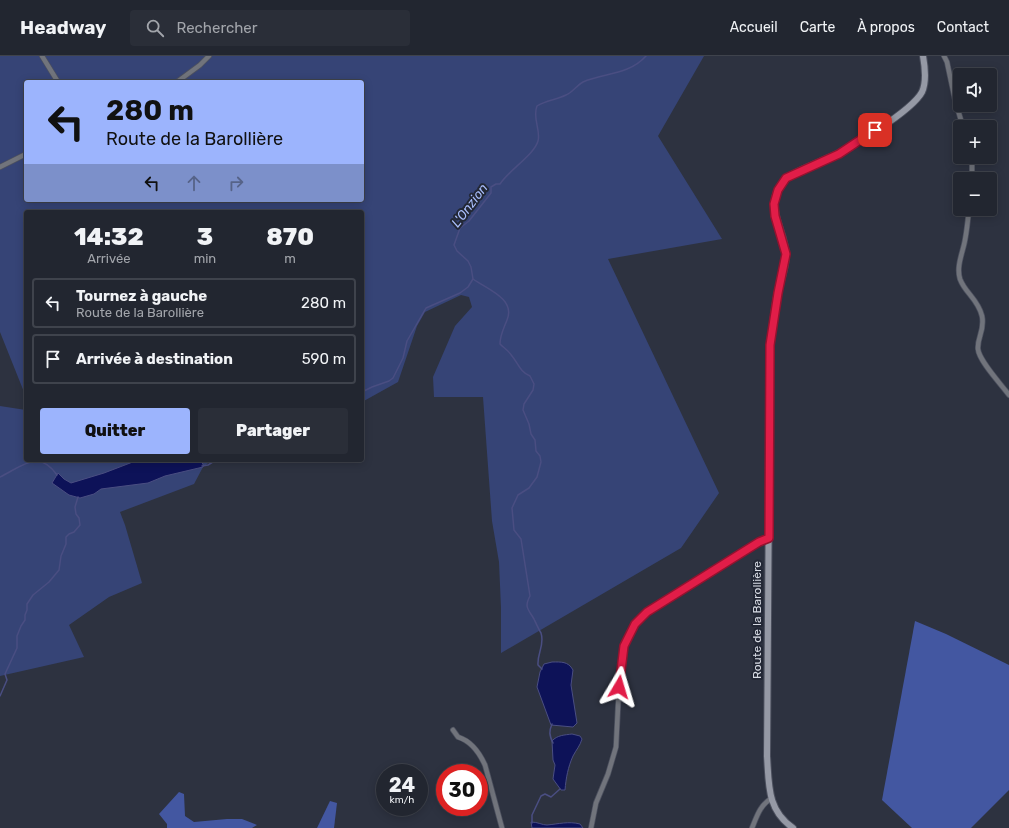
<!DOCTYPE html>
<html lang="fr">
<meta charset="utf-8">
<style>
:root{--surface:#222630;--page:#2a2e38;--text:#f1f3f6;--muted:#a2a5ab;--line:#3f434c;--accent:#9cb4fd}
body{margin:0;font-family:Rubik,sans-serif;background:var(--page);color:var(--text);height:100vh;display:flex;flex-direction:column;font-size:15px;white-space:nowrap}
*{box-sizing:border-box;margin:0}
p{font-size:13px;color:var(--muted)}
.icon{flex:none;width:22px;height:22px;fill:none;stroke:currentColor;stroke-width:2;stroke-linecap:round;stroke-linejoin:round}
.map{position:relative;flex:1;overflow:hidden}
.side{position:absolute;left:24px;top:154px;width:340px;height:252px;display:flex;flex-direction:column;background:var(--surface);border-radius:4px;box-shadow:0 2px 10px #0003,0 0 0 1px var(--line)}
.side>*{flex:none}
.guide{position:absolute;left:24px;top:24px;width:340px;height:122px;border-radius:4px;box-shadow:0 2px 10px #0003,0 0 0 1px var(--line);background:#9cb4fd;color:#111;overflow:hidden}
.buttons{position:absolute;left:953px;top:12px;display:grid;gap:8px}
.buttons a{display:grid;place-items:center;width:44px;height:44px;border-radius:4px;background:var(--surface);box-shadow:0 2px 10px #0003,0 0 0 1px var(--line);font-size:20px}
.speed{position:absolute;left:376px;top:708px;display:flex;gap:8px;font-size:20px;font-weight:700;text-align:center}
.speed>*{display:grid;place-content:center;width:52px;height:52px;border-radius:50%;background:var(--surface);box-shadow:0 2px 10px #0003,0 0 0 1px var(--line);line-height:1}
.speed small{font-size:10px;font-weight:400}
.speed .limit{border:6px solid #d22;background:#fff;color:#111}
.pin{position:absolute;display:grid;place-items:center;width:34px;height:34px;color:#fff;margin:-17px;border-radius:8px;box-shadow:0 2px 6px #0006}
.me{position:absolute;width:44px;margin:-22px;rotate:7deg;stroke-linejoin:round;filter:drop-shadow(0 0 3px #0008)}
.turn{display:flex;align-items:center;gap:14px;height:84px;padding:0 16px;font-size:18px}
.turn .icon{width:52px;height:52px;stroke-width:2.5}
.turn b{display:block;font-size:28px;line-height:34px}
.lanes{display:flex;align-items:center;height:38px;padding:0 16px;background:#0003;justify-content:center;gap:20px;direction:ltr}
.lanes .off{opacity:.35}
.eta{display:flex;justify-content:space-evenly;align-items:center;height:68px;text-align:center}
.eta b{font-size:24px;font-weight:800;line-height:28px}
.cta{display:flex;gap:8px;margin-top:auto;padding:8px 16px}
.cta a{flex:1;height:46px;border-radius:4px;background:var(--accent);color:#111;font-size:16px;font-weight:800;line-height:46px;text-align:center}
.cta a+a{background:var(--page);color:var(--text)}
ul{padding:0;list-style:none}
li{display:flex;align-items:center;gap:12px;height:50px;margin:0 8px 6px;padding:0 8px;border:2px solid var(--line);border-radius:4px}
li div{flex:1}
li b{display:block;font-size:15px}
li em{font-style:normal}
header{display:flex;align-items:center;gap:24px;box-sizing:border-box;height:56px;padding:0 20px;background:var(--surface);border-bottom:1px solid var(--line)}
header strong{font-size:19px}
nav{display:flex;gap:22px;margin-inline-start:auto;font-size:14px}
.search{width:280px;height:36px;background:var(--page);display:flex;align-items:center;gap:10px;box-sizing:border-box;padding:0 14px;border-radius:4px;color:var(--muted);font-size:15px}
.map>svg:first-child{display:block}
</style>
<header>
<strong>Headway</strong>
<div class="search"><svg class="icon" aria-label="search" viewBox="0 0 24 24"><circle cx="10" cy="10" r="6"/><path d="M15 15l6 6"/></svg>Rechercher</div>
<nav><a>Accueil</a><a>Carte</a><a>À propos</a><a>Contact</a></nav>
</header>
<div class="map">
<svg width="1009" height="772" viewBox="0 0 1009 772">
<rect width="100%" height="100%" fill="#2d3240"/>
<!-- green -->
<g fill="#364476" fill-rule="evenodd">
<path d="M 0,0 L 704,0 L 658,80 L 722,183 L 608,203 L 719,437 L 681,492 L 501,597 L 501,552 L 499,506 L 492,465 L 483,341 L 434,341 L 433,321 L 455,270 L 472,251 L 469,241 L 461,239 L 425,256 L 417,270 L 398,326 L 362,346 L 362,156 L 26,156 L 26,341 L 0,276 ZM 26,26 L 362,26 L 362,144 L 26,144 Z"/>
<path d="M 0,350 L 26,354 L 26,404 L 212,404 L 203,411 L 194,428 L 120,456 L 125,469 L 142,527 L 109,541 L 69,569 L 84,601 L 0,620 Z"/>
</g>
<!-- forest -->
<g fill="#4357a1">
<path d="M 915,565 L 946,578 L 1009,609 L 1009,734 L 971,772 L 912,772 L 882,744 Z"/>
<path d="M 179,736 L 184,738 L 185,760 L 194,766 L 227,763 L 242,763 L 257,769 L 252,772 L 167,772 L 167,768 L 159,758 Z"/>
<path d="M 330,745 L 337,747 L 334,772 L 317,772 Z"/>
</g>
<!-- water -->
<g fill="#0d1258" stroke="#4a4e82">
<path d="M 138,404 L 199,404 L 203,408 L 203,411 L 165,420 L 148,427 L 101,433 L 94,438 L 80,442 L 69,439 L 52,427 L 58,417 L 64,423 L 71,427 L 104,417 Z"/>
<path d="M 552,606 C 561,606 568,605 573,614 L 571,629 L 577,667 L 573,671 L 551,669 L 537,631 L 540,616 L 544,608 Z"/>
<path d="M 572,678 L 580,680 L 582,683 C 580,690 576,694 573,700 C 568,711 566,722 565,734 L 561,734 L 553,723 L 555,709 L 553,704 L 552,685 C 557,679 565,679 572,678 Z"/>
<path d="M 531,766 C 538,766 542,769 547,769 C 558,768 569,765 580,768 L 583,772 L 532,772 Z"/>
</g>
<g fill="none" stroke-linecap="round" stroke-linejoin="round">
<!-- stream -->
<g stroke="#4a4e82" stroke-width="1.5">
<path d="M 473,223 C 487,233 516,243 507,264 C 504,272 500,279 500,288 C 504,292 509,295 512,300 C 518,307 520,316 530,320 L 534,328 L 533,334 L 524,348 L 523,354 L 529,368 L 531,378 L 535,384 L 536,395 L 540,400 L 541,406 L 537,421 L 529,432 L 518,439 L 512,452 L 514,474 L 521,483 L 530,540 C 524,551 528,553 534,563 C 535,565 539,574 541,577 C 545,589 537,597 538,609 L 542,613"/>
<path d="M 362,336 L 372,331 L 389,325 L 393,322 L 403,302 L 407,285 L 426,252 L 460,237 L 468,231 L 473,223 L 471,211 L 468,205 L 457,195 L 454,189 L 460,172 L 469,165 L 491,137 L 491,131 L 496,128 L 500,128 C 509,114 534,99 538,85 C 541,74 532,62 537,50 C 546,44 556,44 566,39 C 572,37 577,29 583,26 C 604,17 629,19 646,0"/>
<path d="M 202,410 L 208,409 L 216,404"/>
<path d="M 0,421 C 21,411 39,392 57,419"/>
<path d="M 0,640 L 7,624 L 5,618 L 17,592 L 17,580 L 21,570 L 25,564 L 25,559 L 27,554 L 27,548 L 33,539 L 49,526 L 59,514 L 61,500 L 66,488 L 66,481 L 69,478 L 74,476 L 80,469 L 79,462 L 76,458 L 75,451 L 78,441"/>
<path d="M 552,668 C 549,675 549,679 553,687"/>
<path d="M 532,767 L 532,759 L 541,740 L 545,738 L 551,741 L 560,733"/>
</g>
<!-- minor casing -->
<g stroke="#4c505e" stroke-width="6">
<g id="minor">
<path d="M 42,0 L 58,26"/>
<path d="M 944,0 L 947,6 L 955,44 L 963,71"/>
<path d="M 177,26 L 200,9 L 209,0"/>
<path d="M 972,101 L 972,123"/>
<path d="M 0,111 L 26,98"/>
<path d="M 969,153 C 968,163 967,174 965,184 C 963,196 956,210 960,223 C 965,237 978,243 982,260 C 985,275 977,281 978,293 C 979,305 1001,328 1009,339"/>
<path d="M 453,674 L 458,681 C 471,685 480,698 485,709 L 502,772"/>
<path d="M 591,772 L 596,747 L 608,718 L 616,691 L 619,631 L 624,590 L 635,568 L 647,557 L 759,486 L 769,482"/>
<path d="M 752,772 C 757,760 760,749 772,742"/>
</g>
</g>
<!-- secondary casing -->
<g stroke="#4c505e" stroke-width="8">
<path id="secondary" d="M 793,772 C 767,754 769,729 767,700 L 770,289 C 773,271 774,253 778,235 C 781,224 786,211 786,200 C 786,173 760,148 786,123 C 793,116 817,108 826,103 C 848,94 912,55 922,36 C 927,25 925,11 923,0"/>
</g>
<!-- minor -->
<use href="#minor" stroke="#71747c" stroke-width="4.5"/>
<!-- secondary -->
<use href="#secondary" stroke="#9599a5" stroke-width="6"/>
</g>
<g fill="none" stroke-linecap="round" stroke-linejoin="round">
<!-- route casing -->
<g stroke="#92132f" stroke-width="10">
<path id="route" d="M 619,631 L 624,590 L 635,568 L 647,556 L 759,486 L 769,482 L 770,289 L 778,237 L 786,198 L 775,160 L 774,148 L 778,134 L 786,122 L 839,98 L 875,74"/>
</g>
<!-- route -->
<use href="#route" stroke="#e11d48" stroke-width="7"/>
</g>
<g text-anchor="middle" stroke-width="4" stroke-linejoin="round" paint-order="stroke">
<!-- street labels -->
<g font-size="12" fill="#d7dbe4" stroke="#232836">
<text transform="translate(757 564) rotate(-90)" y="4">Route de la Barollière</text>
</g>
<!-- water labels -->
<g font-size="13" font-style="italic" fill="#aabffd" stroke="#232836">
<text transform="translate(469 149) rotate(-53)" y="5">L'Onzion</text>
</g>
</g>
</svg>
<div class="buttons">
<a><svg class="icon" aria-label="sound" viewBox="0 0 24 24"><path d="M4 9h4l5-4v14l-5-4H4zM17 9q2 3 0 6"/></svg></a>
<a>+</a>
<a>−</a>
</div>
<div class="speed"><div>24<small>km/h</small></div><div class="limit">30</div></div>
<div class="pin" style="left:875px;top:74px;background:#d93025"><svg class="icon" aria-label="arrive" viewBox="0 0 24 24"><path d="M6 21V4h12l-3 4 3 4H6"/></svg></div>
<svg class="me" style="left:619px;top:631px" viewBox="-20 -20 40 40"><path d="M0-17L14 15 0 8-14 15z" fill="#e11d48" stroke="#fff" stroke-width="4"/></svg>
<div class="guide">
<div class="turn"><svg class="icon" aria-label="left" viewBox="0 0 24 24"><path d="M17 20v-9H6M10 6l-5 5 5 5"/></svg><div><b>280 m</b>Route de la Barollière</div></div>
<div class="lanes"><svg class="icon" aria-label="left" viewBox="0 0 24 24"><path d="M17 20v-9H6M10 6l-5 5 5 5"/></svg><svg class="icon off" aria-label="ahead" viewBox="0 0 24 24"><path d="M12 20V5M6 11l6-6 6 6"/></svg><svg class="icon off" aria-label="right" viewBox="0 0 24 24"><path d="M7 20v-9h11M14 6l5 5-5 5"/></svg></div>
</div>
<section class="side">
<div class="eta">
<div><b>14:32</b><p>Arrivée</p></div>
<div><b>3</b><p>min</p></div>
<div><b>870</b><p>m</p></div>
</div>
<ul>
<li><svg class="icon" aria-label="left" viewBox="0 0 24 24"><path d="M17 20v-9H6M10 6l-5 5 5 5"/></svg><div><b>Tournez à gauche</b><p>Route de la Barollière</p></div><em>280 m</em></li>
<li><svg class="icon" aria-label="arrive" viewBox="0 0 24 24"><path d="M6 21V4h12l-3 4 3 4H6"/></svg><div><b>Arrivée à destination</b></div><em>590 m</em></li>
</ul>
<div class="cta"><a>Quitter</a><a>Partager</a></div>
</section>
</div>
